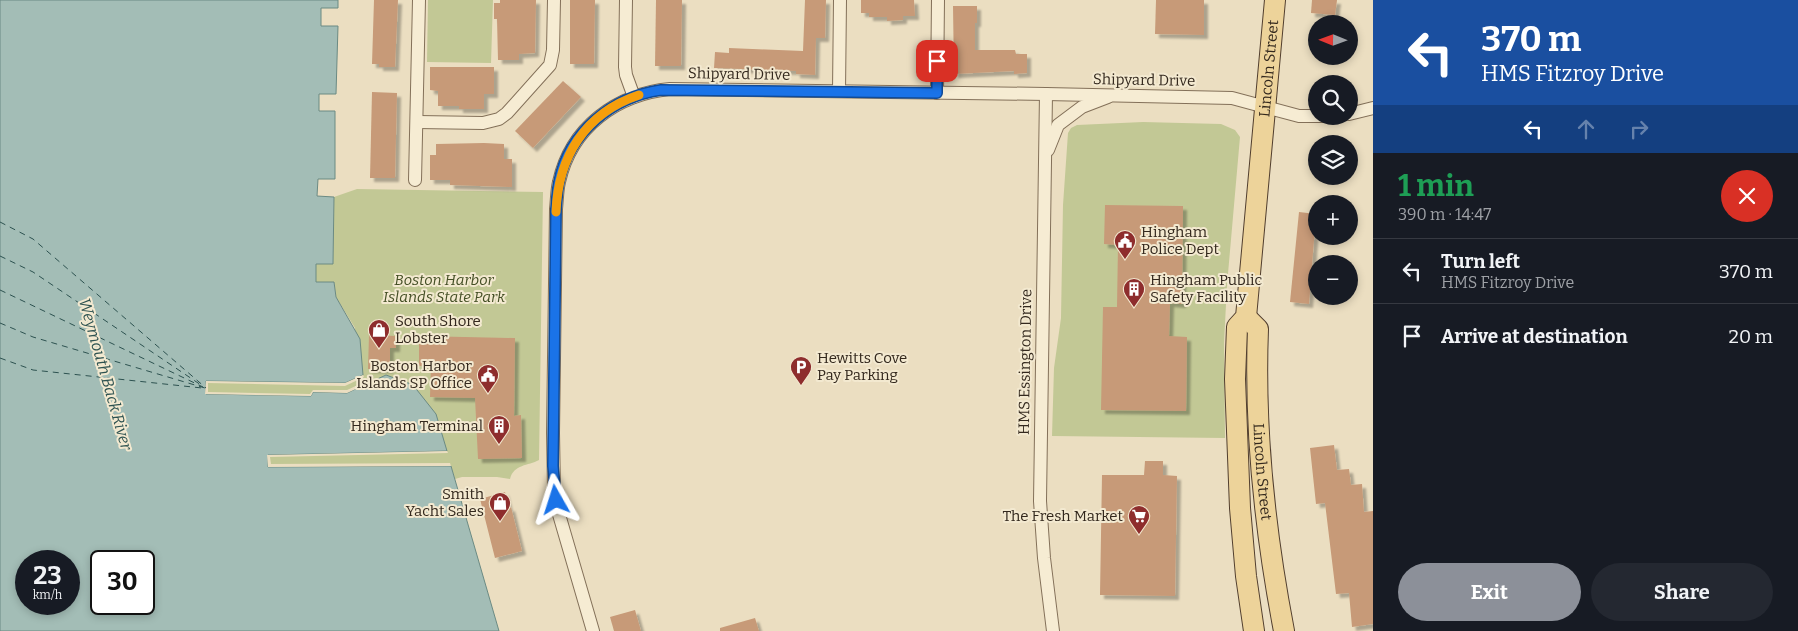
<!DOCTYPE html>
<meta charset="utf-8">
<style>
:root{--surface:#171b24;--page:#242831;--text:#f1f3f6;--muted:#9ea1a6;--line:#363941;--accent:#8c9099}
body{margin:0;font-family:Bitter,serif;background:var(--page);color:var(--text);height:100vh;display:flex;flex-direction:column;font-size:19px;white-space:nowrap}
*{box-sizing:border-box;margin:0}
p{font-size:16px;color:var(--muted)}
.icon{flex:none;width:28px;height:28px;fill:none;stroke:currentColor;stroke-width:2;stroke-linecap:round;stroke-linejoin:round}
.map{position:relative;flex:1;overflow:hidden}
.panel{display:flex;flex-direction:column;background:var(--surface);width:425px}
.panel>*{flex:none}
.banner{background:#1a4fa0;color:#fff;overflow:hidden}
.needle{width:32px;rotate:271deg}
.buttons{position:absolute;left:1308px;top:15px;display:grid;gap:10px}
.buttons a{display:grid;place-items:center;width:50px;height:50px;border-radius:50%;background:var(--surface);box-shadow:0 2px 8px #0003;font-size:25px}
.speed{position:absolute;left:15px;top:550px;display:flex;gap:10px;font-size:25px;font-weight:700;text-align:center}
.speed>*{display:grid;place-content:center;width:65px;height:65px;border-radius:50%;background:var(--surface);box-shadow:0 2px 8px #0003;line-height:1}
.speed small{font-size:12px;font-weight:400}
.speed .limit{border:2px solid #111;border-radius:8px;background:#fff;color:#111}
.pin{position:absolute;display:grid;place-items:center;width:42px;height:42px;color:#fff;margin:-21px;border-radius:10px;box-shadow:0 2px 8px #0006}
.me{position:absolute;width:55px;margin:-28px;rotate:354deg;stroke-linejoin:round;filter:drop-shadow(0 0 4px #0008)}
.turn{display:flex;align-items:center;gap:18px;height:105px;padding:0 25px;font-size:22px}
.turn .icon{width:65px;height:65px;stroke-width:2.5}
.turn b{display:block;font-size:35px;line-height:42px}
.lanes{display:flex;align-items:center;height:48px;padding:0 25px;background:#0003;justify-content:center;gap:25px;direction:ltr}
.lanes .off{opacity:.35}
.round{display:grid;place-items:center;flex:none;width:52px;height:52px;border-radius:26px;background:var(--page)}
.summary{display:flex;align-items:center;justify-content:space-between;height:85px;padding:0 25px}
h1{font-size:30px;font-weight:700;line-height:38px;color:#1e9e55}
.button{display:flex;gap:10px;margin-top:auto;padding:10px 25px}
.button a{flex:1;height:58px;border-radius:30px;background:var(--accent);color:#fff;font-size:20px;font-weight:700;line-height:58px;text-align:center}
.button a+a{background:var(--page);color:var(--text)}
ul{padding:0;list-style:none}
li{display:flex;align-items:center;gap:15px;height:65px;padding:0 25px;border-top:1px solid var(--line)}
li div{flex:1}
li b{display:block;font-size:19px}
li em{font-style:normal}
main{display:flex;flex:1;min-height:0}
.map>svg:first-child{display:block}
</style>
<main>
<div class="map">
<svg width="1373" height="631" viewBox="0 0 1373 631">
<defs>
<filter id="shadow"><feDropShadow dx="4" dy="4" stdDeviation="1" flood-color="#0004"/></filter>
</defs>
<rect width="100%" height="100%" fill="#ebdec1"/>
<!-- green -->
<g fill="#c2c895">
<path d="M 428,0 L 493,0 L 491,63 L 427,62 Z"/>
<path d="M 1143,122 L 1221,124 L 1235,130 L 1240,137 L 1227,285 L 1224,343 L 1225,438 L 1052,436 L 1054,368 L 1061,318 L 1063,205 L 1068,133 L 1071,128 L 1077,125 Z"/>
<path d="M 357,189 L 543,192 L 539,460 C 528,466 514,464 510,479 L 497,477 L 462,477 L 455,479 L 451,466 L 268,467 L 267,455 L 436,414 L 428,405 L 386,375 L 347,393 L 311,396 L 206,394 L 206,381 L 345,383 L 355,328 L 336,297 L 334,282 L 316,282 L 316,264 L 333,264 L 334,197 Z"/>
</g>
<!-- water -->
<path fill="#a3bdb6" stroke="#6b8a83" fill-rule="evenodd" d="M 0,0 L 338,0 L 338,8 L 321,8 L 321,26 L 338,26 L 336,94 L 319,94 L 319,111 L 335,111 L 335,179 L 318,179 L 317,196 L 334,197 L 333,264 L 316,264 L 316,282 L 334,282 L 336,297 L 360,339 L 363,375 L 345,383 L 206,381 L 206,394 L 311,396 L 313,392 L 347,393 L 386,375 L 411,384 L 417,390 L 436,414 L 447,451 L 268,455 L 268,467 L 451,466 L 499,631 L 0,631 ZM 26,561 L 69,561 L 69,604 L 26,604 ZM 101,561 L 144,561 L 144,604 L 101,604 Z"/>
<!-- pier -->
<g fill="#ebdec1">
<path d="M 363,375 L 364,377 L 345,386 L 208,383 L 208,392 L 310,394 L 313,390 L 347,390 L 367,381 L 369,383 L 347,393 L 313,392 L 311,396 L 205,394 L 206,381 L 345,383 Z"/>
<path d="M 447,451 L 448,453 L 270,457 L 271,464 L 450,463 L 451,466 L 268,467 L 267,455 Z"/>
</g>
<g fill="none" stroke-linecap="round" stroke-linejoin="round">
<!-- ferry -->
<g stroke="#2d5250" stroke-width="1" stroke-dasharray="6 5" stroke-linecap="butt">
<path d="M 0,222 L 33,239 L 206,388"/>
<path d="M 0,256 L 33,272 L 201,385"/>
<path d="M 0,290 L 203,387"/>
<path d="M 0,323 L 33,337 L 205,388"/>
<path d="M 0,358 L 33,370 L 202,388"/>
</g>
</g>
<!-- building -->
<g fill="#c79a78" filter="url(#shadow)">
<path d="M 374,0 L 398,0 L 395,67 L 379,67 L 379,64 L 372,64 Z"/>
<path d="M 500,0 L 536,0 L 535,53 L 519,54 L 519,60 L 498,60 L 497,19 L 494,19 L 494,3 L 500,3 Z"/>
<path d="M 570,0 L 595,0 L 594,64 L 570,64 Z"/>
<path d="M 656,0 L 682,0 L 681,66 L 655,66 Z"/>
<path d="M 805,0 L 826,0 L 825,38 L 816,38 L 815,75 L 796,74 L 796,71 L 714,68 L 715,52 L 729,53 L 729,48 L 803,51 Z"/>
<path d="M 861,0 L 914,0 L 915,16 L 903,16 L 903,20 L 887,21 L 887,17 L 869,17 L 869,13 L 861,13 Z"/>
<path d="M 1156,0 L 1204,0 L 1204,35 L 1155,34 Z"/>
<path d="M 1312,0 L 1337,0 L 1335,15 L 1311,13 Z"/>
<path d="M 953,6 L 977,6 L 977,23 L 975,23 L 975,50 L 1015,50 L 1016,54 L 1027,54 L 1027,73 L 1014,74 L 1014,71 L 954,74 Z"/>
<path d="M 430,67 L 494,67 L 494,94 L 484,94 L 484,109 L 459,109 L 459,106 L 438,106 L 438,91 L 430,90 Z"/>
<path d="M 563,81 L 581,97 L 533,148 L 515,131 Z"/>
<path d="M 372,92 L 397,93 L 395,178 L 370,178 Z"/>
<path d="M 484,143 L 504,144 L 504,159 L 512,159 L 512,187 L 450,185 L 450,180 L 430,180 L 430,155 L 436,155 L 436,144 Z"/>
<path d="M 1105,205 L 1183,206 L 1182,304 L 1170,303 L 1169,336 L 1187,337 L 1186,411 L 1101,410 L 1103,307 L 1117,307 L 1118,245 L 1104,244 Z"/>
<path d="M 1299,212 L 1316,214 L 1309,304 L 1290,302 Z"/>
<path d="M 369,335 L 396,336 L 396,348 L 390,348 L 390,369 L 368,369 Z"/>
<path d="M 419,336 L 515,338 L 514,416 L 521,415 L 522,458 L 478,459 L 475,398 L 430,397 L 431,366 L 419,366 Z"/>
<path d="M 1334,445 L 1337,470 L 1349,469 L 1351,485 L 1362,484 L 1364,512 L 1373,511 L 1373,624 L 1352,627 L 1349,593 L 1336,594 L 1325,503 L 1316,504 L 1310,448 Z"/>
<path d="M 1145,461 L 1163,461 L 1163,475 L 1177,476 L 1175,596 L 1100,595 L 1102,475 L 1144,475 Z"/>
<path d="M 505,492 L 509,508 L 511,507 L 522,551 L 495,558 L 480,499 Z"/>
<path d="M 635,610 L 641,631 L 614,631 L 610,617 Z"/>
<path d="M 755,618 L 759,631 L 720,631 L 720,628 Z"/>
</g>
<g fill="none" stroke-linecap="round" stroke-linejoin="round">
<!-- street casing -->
<g stroke="#837059" stroke-width="14">
<g id="street">
<path d="M 626,0 L 625,67 L 626,75 L 634,97"/>
<path d="M 839,91 L 840,0"/>
<path d="M 937,93 L 938,0"/>
<path d="M 1046,94 L 1040,501 L 1044,558 L 1053,631"/>
<path d="M 1349,114 L 1373,108"/>
<path d="M 418,122 L 483,123 L 499,119 L 507,113 L 550,65 L 553,50 L 554,0"/>
<path d="M 1048,150 L 1058,125 L 1082,107 L 1108,97"/>
<path d="M 415,180 L 419,0"/>
<path d="M 593,631 L 558,511 L 554,489 L 553,433 L 556,209 C 557,200 557,190 559,182 C 571,127 617,94 670,89 L 1046,94 L 1232,98 L 1299,116 L 1332,116"/>
</g>
</g>
<!-- primary casing -->
<g stroke="#513e2e" stroke-width="22">
<g id="primary">
<path id="s1" d="M 1246,317 L 1258,329 C 1254,430 1265,532 1284,631"/>
<path id="s2" d="M 1254,631 L 1246,576 L 1240,508 L 1235,379 L 1237,327 L 1246,317 L 1275,0"/>
</g>
</g>
<!-- street -->
<use href="#street" stroke="#f6ecd3" stroke-width="12"/>
<!-- primary -->
<use href="#primary" stroke="#edd39a" stroke-width="20"/>
</g>
<g fill="none" stroke-linecap="round" stroke-linejoin="round">
<!-- route casing -->
<g stroke="#114b97" stroke-width="12">
<path id="route" d="M 556,500 L 553,466 L 556,209 C 557,200 557,191 559,182 C 569,132 612,97 661,90 L 937,93 L 937,61"/>
</g>
<!-- route -->
<use href="#route" stroke="#1a73e8" stroke-width="9"/>
<!-- slow -->
<path stroke="#f59e0b" stroke-width="9" d="M 556,212 C 558,157 585,113 639,95"/>
</g>
<!-- icons -->
<defs>
<g id="civic-pin" transform="scale(1.125)"><path d="M0 17L-7.5 6A9.5 9.5 0 1 1 7.5 6Z" fill="#8e2d2d" stroke="#f3e9d0"/><path d="M-.6-6.5H3V-4.5H.6V-3L4-1V1h2V6H-6V1h2V-1L-.6-3ZM-1.2 2.5V6h2.4V2.5Z" fill="#fff"/></g>
<g id="building-pin" transform="scale(1.125)"><path d="M0 17L-7.5 6A9.5 9.5 0 1 1 7.5 6Z" fill="#8e2d2d" stroke="#f3e9d0"/><path d="M-4-6H4V6H1V3H-1V6H-4ZM-2.5-4.3h1.7v1.8h-1.7ZM.8-4.3h1.7v1.8H.8ZM-2.5-1h1.7V.8h-1.7ZM.8-1h1.7V.8H.8Z" fill="#fff"/></g>
<g id="shop-pin" transform="scale(1.125)"><path d="M0 17L-7.5 6A9.5 9.5 0 1 1 7.5 6Z" fill="#8e2d2d" stroke="#f3e9d0"/><path d="M-5-2.5h2.3a2.7 3.5 0 0 1 5.4 0H5L5.5 6h-11ZM-1.5-2.5h3a1.5 2.3 0 0 0-3 0Z" fill="#fff"/></g>
<g id="parking-pin" transform="scale(1.125)"><path d="M0 17L-7.5 6A9.5 9.5 0 1 1 7.5 6Z" fill="#8e2d2d" stroke="#f3e9d0"/><path d="M-3.5-5.5H1a3.5 3.5 0 0 1 0 7H-1V5.5H-3.5ZM-1-3.4V-.6H.8a1.4 1.4 0 0 0 0-2.8Z" fill="#fff"/></g>
<g id="supermarket-pin" transform="scale(1.125)"><path d="M0 17L-7.5 6A9.5 9.5 0 1 1 7.5 6Z" fill="#8e2d2d" stroke="#f3e9d0"/><path d="M-6-5.5h2.5l.6 2H6L4.5 2H-2.5L-4.4-4H-6ZM-1.5 3.2a1.3 1.3 0 1 0 .1 0ZM3 3.2a1.3 1.3 0 1 0 .1 0Z" fill="#fff"/></g>
</defs>
<g fill-rule="evenodd">
<use href="#civic-pin" x="1125" y="241"/>
<use href="#building-pin" x="1134" y="289"/>
<use href="#shop-pin" x="379" y="330"/>
<use href="#parking-pin" x="801" y="367"/>
<use href="#civic-pin" x="488" y="375"/>
<use href="#building-pin" x="499" y="426"/>
<use href="#shop-pin" x="500" y="503"/>
<use href="#supermarket-pin" x="1139" y="516"/>
</g>
<g text-anchor="middle" stroke-width="4" stroke-linejoin="round" paint-order="stroke">
<!-- street labels -->
<g font-size="15" fill="#33281d" stroke="#f3e9d0">
<text dy="5" stroke="none"><textPath href="#s2" startOffset="568">Lincoln Street</textPath></text>
<text transform="translate(739 74) rotate(1)" y="5">Shipyard Drive</text>
<text transform="translate(1144 80) rotate(1)" y="5">Shipyard Drive</text>
<text transform="translate(1025 362) rotate(-89)" y="5">HMS Essington Drive</text>
<text dy="5" stroke="none"><textPath href="#s1" startOffset="160">Lincoln Street</textPath></text>
</g>
<!-- poi labels -->
<g font-size="15" fill="#33281d" stroke="#f3e9d0" text-anchor="start">
<text x="1141" y="237">Hingham<tspan x="1141" dy="17">Police Dept</tspan></text>
<text x="1150" y="285">Hingham Public<tspan x="1150" dy="17">Safety Facility</tspan></text>
<text x="395" y="326">South Shore<tspan x="395" dy="17">Lobster</tspan></text>
<text x="817" y="363">Hewitts Cove<tspan x="817" dy="17">Pay Parking</tspan></text>
<text x="472" y="371" text-anchor="end">Boston Harbor<tspan x="472" dy="17">Islands SP Office</tspan></text>
<text x="483" y="431" text-anchor="end">Hingham Terminal</text>
<text x="484" y="499" text-anchor="end">Smith<tspan x="484" dy="17">Yacht Sales</tspan></text>
<text x="1123" y="521" text-anchor="end">The Fresh Market</text>
</g>
<!-- park labels -->
<g font-size="15" font-style="italic" fill="#444f25" stroke="#f3e9d0">
<text x="444" y="285">Boston Harbor<tspan x="444" dy="17">Islands State Park</tspan></text>
</g>
<!-- water labels -->
<g font-size="16" font-style="italic" fill="#2d5250" stroke="#f3e9d0">
<text transform="translate(106 374) rotate(74)" y="6">Weymouth Back River</text>
</g>
</g>
</svg>
<div class="buttons">
<a><svg class="needle" viewBox="-14 -14 28 28"><path d="M0-13l5 13h-10z" fill="#e53935"/><path d="M0 13l5-13h-10z" fill="#9ea1a6"/></svg></a>
<a><svg class="icon" aria-label="search" viewBox="0 0 24 24"><circle cx="10" cy="10" r="6"/><path d="M15 15l6 6"/></svg></a>
<a><svg class="icon" aria-label="layers" viewBox="0 0 24 24"><path d="M12 4l9 5-9 5-9-5zM3 14l9 5 9-5"/></svg></a>
<a>+</a>
<a>−</a>
</div>
<div class="speed"><div>23<small>km/h</small></div><div class="limit">30</div></div>
<div class="pin" style="left:937px;top:61px;background:#d93025"><svg class="icon" aria-label="arrive" viewBox="0 0 24 24"><path d="M6 21V4h12l-3 4 3 4H6"/></svg></div>
<svg class="me" style="left:556px;top:500px" viewBox="-20 -20 40 40"><path d="M0-17L14 15 0 8-14 15z" fill="#1a73e8" stroke="#fff" stroke-width="4"/></svg>
</div>
<section class="panel">
<div class="banner">
<div class="turn"><svg class="icon" aria-label="left" viewBox="0 0 24 24"><path d="M17 20v-9H6M10 6l-5 5 5 5"/></svg><div><b>370 m</b>HMS Fitzroy Drive</div></div>
<div class="lanes"><svg class="icon" aria-label="left" viewBox="0 0 24 24"><path d="M17 20v-9H6M10 6l-5 5 5 5"/></svg><svg class="icon off" aria-label="ahead" viewBox="0 0 24 24"><path d="M12 20V5M6 11l6-6 6 6"/></svg><svg class="icon off" aria-label="right" viewBox="0 0 24 24"><path d="M7 20v-9h11M14 6l5 5-5 5"/></svg></div>
</div>
<div class="summary"><div><h1>1 min</h1><p>390 m · 14:47</p></div><a class="round" style="background:#d93025;color:#fff"><svg class="icon" aria-label="close" viewBox="0 0 24 24"><path d="M6 6l12 12M18 6L6 18"/></svg></a></div>
<ul>
<li><svg class="icon" aria-label="left" viewBox="0 0 24 24"><path d="M17 20v-9H6M10 6l-5 5 5 5"/></svg><div><b>Turn left</b><p>HMS Fitzroy Drive</p></div><em>370 m</em></li>
<li><svg class="icon" aria-label="arrive" viewBox="0 0 24 24"><path d="M6 21V4h12l-3 4 3 4H6"/></svg><div><b>Arrive at destination</b></div><em>20 m</em></li>
</ul>
<div class="button"><a>Exit</a><a>Share</a></div>
</section>
</main>
